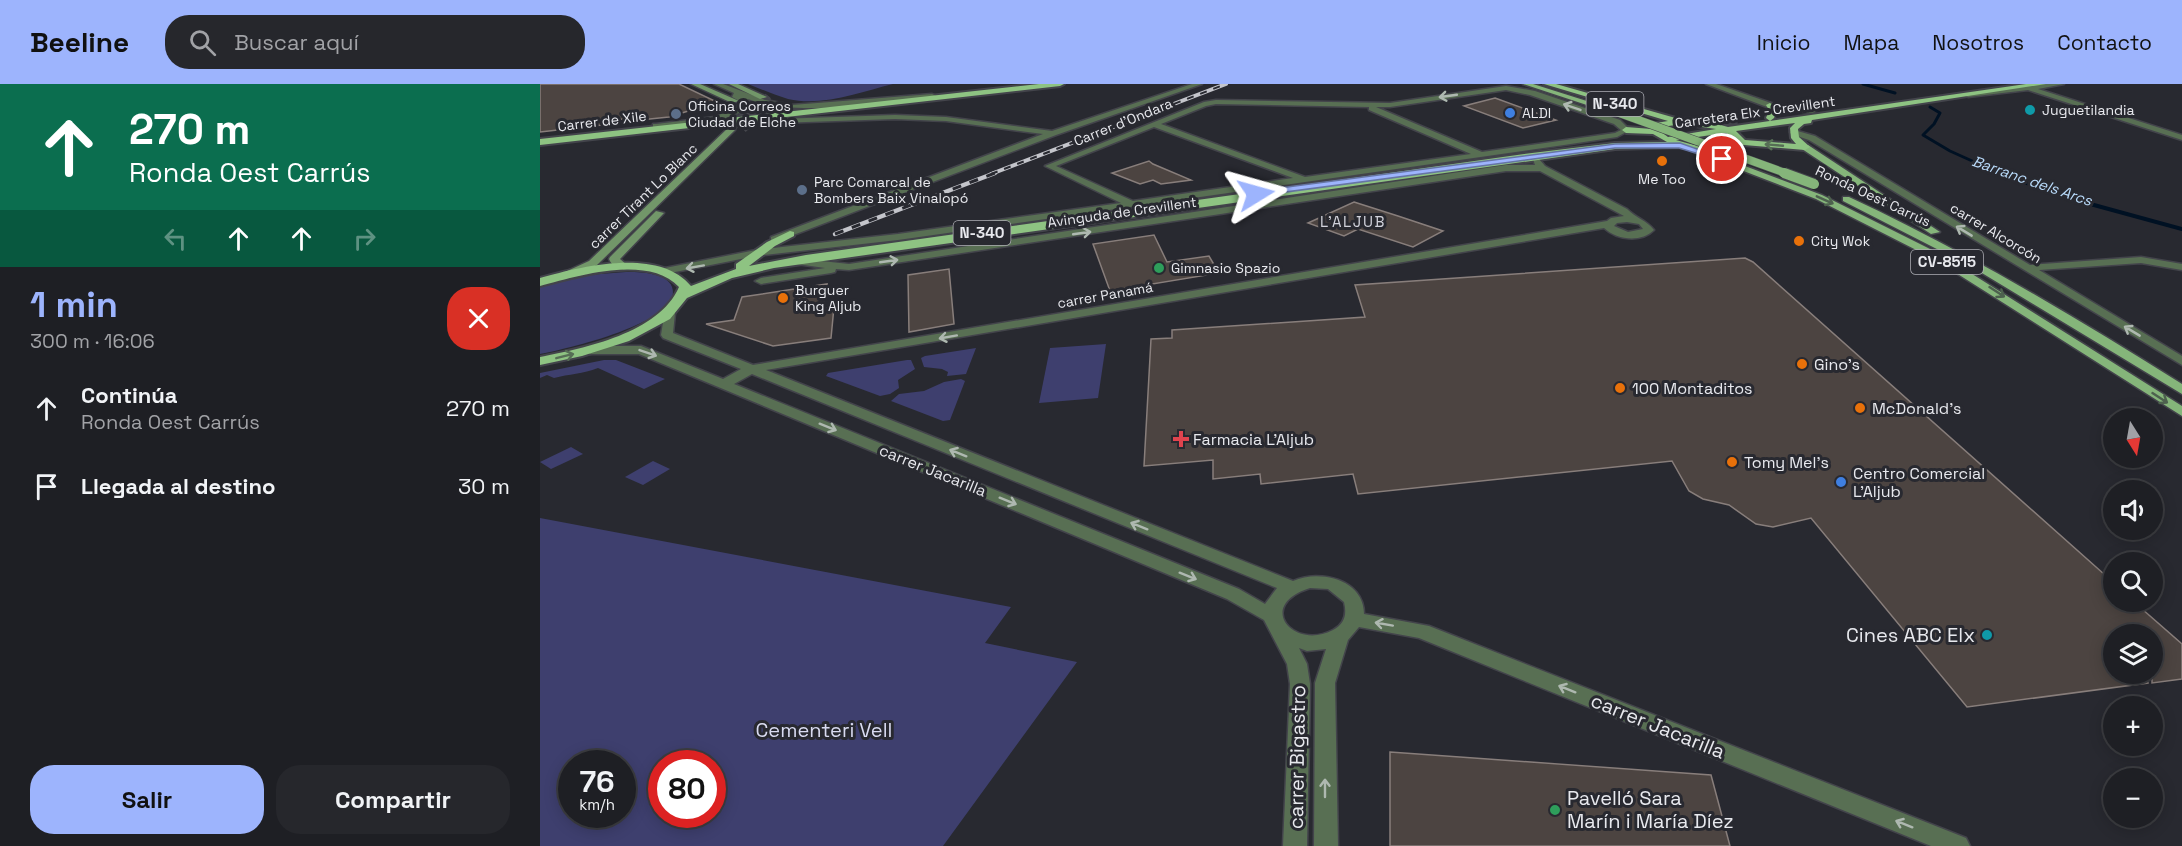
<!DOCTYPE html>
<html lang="es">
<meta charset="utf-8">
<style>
:root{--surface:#1e1f24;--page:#26272c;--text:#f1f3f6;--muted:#a1a2a6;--line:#3c3d41;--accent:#9db4fd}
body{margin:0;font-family:"Space Grotesk",sans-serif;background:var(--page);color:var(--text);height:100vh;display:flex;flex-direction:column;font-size:22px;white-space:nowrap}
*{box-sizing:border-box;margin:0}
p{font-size:20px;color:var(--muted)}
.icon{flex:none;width:33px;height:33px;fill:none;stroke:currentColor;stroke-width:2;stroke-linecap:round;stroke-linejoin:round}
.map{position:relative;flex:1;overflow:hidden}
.side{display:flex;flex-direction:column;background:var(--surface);width:540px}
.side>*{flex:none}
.top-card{background:#0b6e4f;color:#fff;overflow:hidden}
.needle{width:39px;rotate:169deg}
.buttons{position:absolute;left:1563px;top:324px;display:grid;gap:12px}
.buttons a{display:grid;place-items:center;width:60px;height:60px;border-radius:50%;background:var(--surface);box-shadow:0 3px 15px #0003,0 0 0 2px var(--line);font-size:30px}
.speed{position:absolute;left:18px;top:666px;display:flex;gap:12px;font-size:30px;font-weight:700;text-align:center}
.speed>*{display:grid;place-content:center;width:78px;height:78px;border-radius:50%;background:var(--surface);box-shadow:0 3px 15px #0003,0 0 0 2px var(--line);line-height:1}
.speed small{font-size:15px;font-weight:400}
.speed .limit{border:9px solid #d22;background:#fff;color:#111}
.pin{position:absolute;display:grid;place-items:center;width:51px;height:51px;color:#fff;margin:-26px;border:3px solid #fff;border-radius:50%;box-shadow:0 2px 6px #0007}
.me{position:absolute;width:66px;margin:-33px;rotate:82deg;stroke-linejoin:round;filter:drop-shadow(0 0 4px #0008)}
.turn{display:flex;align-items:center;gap:21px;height:126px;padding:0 30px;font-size:27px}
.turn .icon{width:78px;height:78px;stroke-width:2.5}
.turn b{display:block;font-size:42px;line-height:51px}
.lanes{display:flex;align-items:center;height:57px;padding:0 30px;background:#0003;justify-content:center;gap:30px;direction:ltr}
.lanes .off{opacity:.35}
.round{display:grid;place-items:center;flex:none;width:63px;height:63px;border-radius:24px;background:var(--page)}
.head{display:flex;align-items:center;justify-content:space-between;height:102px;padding:0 30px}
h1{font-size:36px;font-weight:700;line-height:45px;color:var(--accent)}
.button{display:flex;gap:12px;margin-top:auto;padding:12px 30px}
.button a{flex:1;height:69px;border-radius:24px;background:var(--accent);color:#111;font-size:24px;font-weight:700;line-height:69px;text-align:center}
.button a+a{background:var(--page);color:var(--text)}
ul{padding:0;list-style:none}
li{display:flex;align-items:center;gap:18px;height:78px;padding:0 30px}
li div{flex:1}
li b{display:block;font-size:22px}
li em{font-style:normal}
header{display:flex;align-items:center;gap:36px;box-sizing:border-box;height:84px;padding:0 30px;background:var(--accent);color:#111}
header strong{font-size:28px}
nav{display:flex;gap:33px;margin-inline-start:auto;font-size:21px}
.search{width:420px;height:54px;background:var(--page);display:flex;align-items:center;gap:15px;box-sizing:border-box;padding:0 21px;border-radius:24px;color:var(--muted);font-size:22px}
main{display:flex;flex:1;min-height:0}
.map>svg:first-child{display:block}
</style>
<header>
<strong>Beeline</strong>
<div class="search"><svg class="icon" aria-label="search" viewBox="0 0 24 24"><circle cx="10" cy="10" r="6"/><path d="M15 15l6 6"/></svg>Buscar aquí</div>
<nav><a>Inicio</a><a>Mapa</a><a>Nosotros</a><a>Contacto</a></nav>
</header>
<main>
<section class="side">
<div class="top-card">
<div class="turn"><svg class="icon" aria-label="ahead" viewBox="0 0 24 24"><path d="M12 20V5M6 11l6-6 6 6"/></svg><div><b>270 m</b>Ronda Oest Carrús</div></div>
<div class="lanes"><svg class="icon off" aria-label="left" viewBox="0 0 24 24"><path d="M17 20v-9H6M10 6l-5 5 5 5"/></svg><svg class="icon" aria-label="ahead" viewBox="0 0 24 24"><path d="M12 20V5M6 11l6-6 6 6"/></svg><svg class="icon" aria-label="ahead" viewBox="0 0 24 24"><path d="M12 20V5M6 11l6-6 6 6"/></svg><svg class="icon off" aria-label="right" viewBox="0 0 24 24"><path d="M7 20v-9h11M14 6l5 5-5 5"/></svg></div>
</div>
<div class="head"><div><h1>1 min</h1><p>300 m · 16:06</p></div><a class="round" style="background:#d93025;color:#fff"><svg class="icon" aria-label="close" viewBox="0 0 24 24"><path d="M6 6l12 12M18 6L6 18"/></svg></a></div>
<ul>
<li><svg class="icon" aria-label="ahead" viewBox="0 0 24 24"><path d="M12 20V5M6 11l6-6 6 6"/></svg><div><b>Continúa</b><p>Ronda Oest Carrús</p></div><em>270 m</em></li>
<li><svg class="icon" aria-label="arrive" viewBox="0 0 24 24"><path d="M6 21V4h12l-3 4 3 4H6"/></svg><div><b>Llegada al destino</b></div><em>30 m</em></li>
</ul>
<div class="button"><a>Salir</a><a>Compartir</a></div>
</section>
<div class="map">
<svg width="1642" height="762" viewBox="0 0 1642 762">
<rect width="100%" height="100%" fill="#282930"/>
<!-- green -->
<g fill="#3e3f6e" fill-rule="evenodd">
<path d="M 208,0 L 353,0 C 320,8 283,23 248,15 C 234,11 221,5 208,0 Z"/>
<path d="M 86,188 C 99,188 126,188 132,203 C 145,238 22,266 0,270 L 0,202 L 47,191 Z"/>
<path d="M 566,260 L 558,314 L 499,319 L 510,264 Z"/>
<path d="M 436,264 L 426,290 L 407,292 L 408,288 L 402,285 L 384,283 L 381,274 L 385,272 Z"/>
<path d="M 64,276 L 76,276 L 125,295 L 104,305 L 58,284 C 43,290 29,290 14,294 L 7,291 L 0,294 L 0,289 Z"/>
<path d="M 367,276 L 371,276 L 375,285 L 358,296 L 359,304 L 350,310 L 340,312 L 286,292 L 288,289 Z"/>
<path d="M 421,295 L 425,297 L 410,336 L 403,337 L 351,317 L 359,310 L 384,307 L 404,298 Z"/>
<path d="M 31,363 L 43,370 L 11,385 L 0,378 Z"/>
<path d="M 113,377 L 130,385 L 103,401 L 85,393 Z"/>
<path d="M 0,434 L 471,523 L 445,559 L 537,578 L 403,762 L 0,762 ZM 32,680 L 82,680 L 82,730 L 32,730 ZM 122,680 L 172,680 L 172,730 L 122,730 Z"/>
</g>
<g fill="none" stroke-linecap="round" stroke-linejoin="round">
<!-- stream-far1 -->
<g stroke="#001123" stroke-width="3">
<path d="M 1323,0 L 1355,9"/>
<path d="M 1390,23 L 1400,29 L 1394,40 L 1383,51 L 1410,67 L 1461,90"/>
</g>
<!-- stream -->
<path stroke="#001123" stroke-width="4" d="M 1457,89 L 1543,118 L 1642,145"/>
</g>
<!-- building -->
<g fill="#4c4441" stroke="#887e7b" stroke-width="1.5">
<path d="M 0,0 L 139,0 L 177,18 L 129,33 L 100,36 L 76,35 L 62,41 L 0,48 Z"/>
<path d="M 955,14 L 1016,36 L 983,44 L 924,22 Z"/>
<path d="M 609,77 L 613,80 L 651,96 L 621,100 L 613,96 L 600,100 L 572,89 Z"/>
<path d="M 814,118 L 858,132 L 903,147 L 873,163 L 818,145 L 804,152 L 768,139 Z"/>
<path d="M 614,151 L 627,178 L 669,172 L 679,189 L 570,207 L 553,160 Z"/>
<path d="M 1205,174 L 1213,178 L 1574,499 L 1574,518 L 1594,518 L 1642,560 L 1642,595 L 1612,599 L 1612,550 L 1574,550 L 1574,590 L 1607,590 L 1608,599 L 1427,623 L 1271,434 L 1233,443 L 1216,440 L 1189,421 L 1163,415 L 1149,407 L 1132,377 L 818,410 L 813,390 L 721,400 L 720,390 L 673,395 L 673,376 L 604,382 L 611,255 L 632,254 L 632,246 L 825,233 L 815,201 Z"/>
<path d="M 409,185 L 414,240 L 369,248 L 368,191 Z"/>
<path d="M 287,200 L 282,225 L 294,223 L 291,254 L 233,262 L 166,240 L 194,236 L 202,213 Z"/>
<path d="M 850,668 L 1171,691 L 1190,762 L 850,762 Z"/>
</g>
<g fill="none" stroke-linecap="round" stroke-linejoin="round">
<!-- secondary-tunnel -->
<g stroke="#45464c" stroke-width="8" stroke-dasharray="8 4" stroke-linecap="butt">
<path d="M 193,43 L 206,29 L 205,25 L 195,17"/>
<path d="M 203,45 L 223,27 L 227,16 L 223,13"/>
</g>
<!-- minor casing -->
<g stroke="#43444b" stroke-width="3">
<g id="minor">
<path d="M 174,0 L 183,0 L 225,16 L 252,21 L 392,10 L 396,12 L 392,14 C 338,18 257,34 208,15 L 210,22 L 201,28 L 178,37 L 355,31 L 406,33 L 512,47 L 652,0 L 662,0 L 516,51 L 235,158 L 231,157 L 231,153 L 503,50 L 406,37 L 355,35 L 178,41 L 175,41 L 175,37 L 113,44 L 113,40 L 116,40 L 175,33 L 203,19 L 192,13 L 194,9 Z"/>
<path d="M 1166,0 L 1176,0 L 1231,19 L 1276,27 L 1272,29 L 1227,23 Z"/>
<path d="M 1503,0 L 1524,0 L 1498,5 L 1642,51 L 1642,56 L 1488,6 L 1428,13 L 1424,11 Z"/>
<path d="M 966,2 L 995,7 L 1080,36 L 1090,46 L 1077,53 L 1024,61 L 358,156 L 216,172 L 125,190 L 120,187 L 125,184 L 216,166 L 358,150 L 581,119 L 505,82 L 664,18 L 676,16 L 850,19 ZM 966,6 L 990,11 L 1074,40 L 1081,46 L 1075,49 L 942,68 L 836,23 L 850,23 ZM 676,20 L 829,23 L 829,26 L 931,70 L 765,93 L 621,40 L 666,22 ZM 614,43 L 753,94 L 593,117 L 516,82 Z"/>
<path d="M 1254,46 L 1275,52 L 1490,181 L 1601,173 L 1642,180 L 1642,186 L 1601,179 L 1499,186 L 1642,272 L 1642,281 L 1269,56 L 1251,50 L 1250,48 Z"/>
<path d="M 993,75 L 999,75 L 1005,82 L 1087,125 C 1096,134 1106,136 1114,146 C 1101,159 1077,156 1064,144 L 226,286 L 753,497 C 779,485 824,495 824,530 L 889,542 L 1426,754 L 1430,762 L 1391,762 L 879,554 L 819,543 L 808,556 L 795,599 L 798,762 L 774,762 L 775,599 L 786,565 L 767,567 L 759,564 L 767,580 L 770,600 L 767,762 L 743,762 L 750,600 L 747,580 L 724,536 L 687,515 L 99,270 L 50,270 L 44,266 L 50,262 L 101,262 L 183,295 L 201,285 L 123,254 L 121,251 L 125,226 L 129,225 L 135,229 L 133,249 L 213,281 L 1067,137 L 1071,134 L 1084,132 L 1000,87 L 966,87 L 309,186 L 296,185 L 295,188 L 291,189 L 221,200 L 215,197 L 221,194 L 285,184 L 250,179 L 249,177 L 254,174 L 309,180 L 966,81 L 995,81 ZM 1087,138 L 1099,140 L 1103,145 L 1088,148 L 1074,142 L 1077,139 ZM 212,290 L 737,504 L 725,520 L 699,505 L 194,300 ZM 770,504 L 788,505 L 804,518 C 807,530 805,540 793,546 C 753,567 715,521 770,504 Z"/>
</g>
</g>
<!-- secondary casing -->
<g stroke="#43444b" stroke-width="3">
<g id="secondary">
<path d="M 151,0 L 160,0 L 199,17 L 192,19 Z"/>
<path d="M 189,0 L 198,0 L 227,13 L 220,15 Z"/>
<path d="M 188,44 L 195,46 L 57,181 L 33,192 L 25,192 L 25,188 L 49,177 Z"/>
<path d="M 116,127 L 124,129 L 80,175 L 87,181 L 87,185 C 79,187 72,182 69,175 L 70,173 Z"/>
</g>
</g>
<!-- primary casing -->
<g stroke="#43444b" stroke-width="3">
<g id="primary">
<path d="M 983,0 L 993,0 L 1072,25 L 1065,27 Z"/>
<path d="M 1262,61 L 1268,61 L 1400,148 L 1391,150 L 1262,65 Z"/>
<path d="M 1152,62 L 1282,111 L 1402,171 L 1642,322 L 1642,332 L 1394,175 L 1276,115 L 1149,66 L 1148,64 Z"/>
<path d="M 1303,113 L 1309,113 C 1425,167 1534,232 1642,300 L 1642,310 L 1432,183 L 1303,117 Z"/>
</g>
</g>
<!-- trunk casing -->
<g stroke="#43444b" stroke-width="4">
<g id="trunk">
<path d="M 499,0 L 524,0 L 520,2 L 0,61 L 0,55 Z"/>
<path d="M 1004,0 L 1016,0 L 1139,35 L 1196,34 L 1196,38 L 1177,40 L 1188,43 L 1486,0 L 1506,0 L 1272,36 L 1271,39 L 1264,40 L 1258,45 L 1259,53 L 1270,63 L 1265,66 L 1204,61 L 1195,65 L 1172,68 L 1141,63 L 1075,65 L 234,184 L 192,194 L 147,214 L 130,235 L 89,257 L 42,272 L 0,281 L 0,273 C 45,264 119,249 139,203 C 108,170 38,192 0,202 L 0,194 C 42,182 119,163 151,202 L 196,185 L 196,180 L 227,158 L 250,147 L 254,148 L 254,152 L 235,162 L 209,182 L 266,171 L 992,69 L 1075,59 L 1127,58 L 1113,50 L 1086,49 L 1082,46 L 1086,43 L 1112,45 L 1116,39 L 1128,37 ZM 1255,39 L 1250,44 L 1251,54 L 1256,60 L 1205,56 L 1196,47 ZM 1142,40 L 1176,45 L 1128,53 L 1120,47 L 1122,43 ZM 1186,49 L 1197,57 C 1180,68 1155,62 1136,56 Z"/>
<path d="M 1230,19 L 1237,26 L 1234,34 L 1230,37 L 1226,34 L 1229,26 L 1226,21 Z"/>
</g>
</g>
<!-- minor -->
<use href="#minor" fill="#586f53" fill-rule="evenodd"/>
<!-- secondary -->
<use href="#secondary" fill="#729769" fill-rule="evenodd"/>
<!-- primary -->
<use href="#primary" fill="#85b57a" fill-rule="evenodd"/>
<!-- trunk -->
<use href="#trunk" fill="#8ec382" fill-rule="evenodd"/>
<!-- rail-far1 casing -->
<g stroke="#c4c5cb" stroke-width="4">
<path id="rail-far1" d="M 451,90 L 686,0"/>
</g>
<!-- rail casing -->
<g stroke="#c4c5cb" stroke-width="4.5">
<path id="rail" d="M 295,150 L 455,89"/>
</g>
<!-- rail-far1 -->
<use href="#rail-far1" stroke="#282930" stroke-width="2" stroke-dasharray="7" stroke-linecap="butt"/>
<!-- rail -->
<use href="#rail" stroke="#282930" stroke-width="3" stroke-dasharray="9" stroke-linecap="butt"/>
<!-- primary-bridge-far1 casing -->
<g stroke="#43444b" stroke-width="9" stroke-linecap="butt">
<path id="primary-bridge-far1" d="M 1068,25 L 1248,90"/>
</g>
<!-- primary-bridge casing -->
<g stroke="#43444b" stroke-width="12" stroke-linecap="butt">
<path id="primary-bridge" d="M 1244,89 L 1274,100"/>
</g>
<!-- primary-bridge-far1 -->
<use href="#primary-bridge-far1" stroke="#85b57a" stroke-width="8"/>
<!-- primary-bridge -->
<use href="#primary-bridge" stroke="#85b57a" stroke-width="10"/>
</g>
<!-- one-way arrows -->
<defs><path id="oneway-shaft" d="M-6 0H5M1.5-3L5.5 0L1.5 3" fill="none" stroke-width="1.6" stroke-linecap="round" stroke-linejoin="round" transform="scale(1.5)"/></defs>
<g stroke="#aeb8b0">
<use href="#oneway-shaft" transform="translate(908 12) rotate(172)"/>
<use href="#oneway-shaft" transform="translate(1032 23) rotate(-161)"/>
<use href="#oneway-shaft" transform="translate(1424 147) rotate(-149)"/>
<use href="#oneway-shaft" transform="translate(542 149) rotate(-8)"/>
<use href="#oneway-shaft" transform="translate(349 177) rotate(-8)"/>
<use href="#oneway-shaft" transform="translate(155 183) rotate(170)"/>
<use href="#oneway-shaft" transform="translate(1592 247) rotate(-149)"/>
<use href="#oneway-shaft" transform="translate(408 253) rotate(170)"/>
<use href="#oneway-shaft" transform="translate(108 269) rotate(19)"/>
<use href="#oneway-shaft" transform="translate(288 343) rotate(22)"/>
<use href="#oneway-shaft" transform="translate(418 369) rotate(-158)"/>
<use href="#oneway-shaft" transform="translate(468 417) rotate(22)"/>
<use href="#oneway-shaft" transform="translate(599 442) rotate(-158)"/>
<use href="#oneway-shaft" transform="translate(648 492) rotate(22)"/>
<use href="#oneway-shaft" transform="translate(844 540) rotate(-170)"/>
<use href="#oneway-shaft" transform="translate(1027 605) rotate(-158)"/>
<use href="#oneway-shaft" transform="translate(785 704) rotate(-90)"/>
<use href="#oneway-shaft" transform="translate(1364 740) rotate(-158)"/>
</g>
<g stroke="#566e55">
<use href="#oneway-shaft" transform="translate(1234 61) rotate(-175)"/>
<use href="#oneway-shaft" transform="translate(25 272) rotate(-14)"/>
</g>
<g stroke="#4d614e">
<use href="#oneway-shaft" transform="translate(1285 116) rotate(24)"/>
<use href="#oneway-shaft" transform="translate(1457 208) rotate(33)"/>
<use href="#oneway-shaft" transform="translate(1620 314) rotate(33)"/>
</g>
<!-- route -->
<path fill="#9db4fd" stroke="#6675a4" stroke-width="1.5" d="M 1140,59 L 1186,75 L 1182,77 L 1139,64 L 1075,64 L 716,112 L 711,110 L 716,107 L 1075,60 Z"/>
<!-- markers -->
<g fill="#0f9aa8" stroke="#282930" stroke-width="2">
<circle cx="1490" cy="26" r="6"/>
<circle cx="1447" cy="551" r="6"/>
</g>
<g fill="#3f7fe0" stroke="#282930" stroke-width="2">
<circle cx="970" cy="29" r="6"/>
<circle cx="1301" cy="398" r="6"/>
</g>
<g fill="#5c6f8a" stroke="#282930" stroke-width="2">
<circle cx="136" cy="30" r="6"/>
<circle cx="262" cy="106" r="6"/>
</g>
<g fill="#e8710a" stroke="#282930" stroke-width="2">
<circle cx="1122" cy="77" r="6"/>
<circle cx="1259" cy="157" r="6"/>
<circle cx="243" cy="214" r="6"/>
<circle cx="1262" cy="280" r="6"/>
<circle cx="1080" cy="304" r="6"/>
<circle cx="1320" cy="324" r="6"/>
<circle cx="1192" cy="378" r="6"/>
</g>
<g fill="#2e9e5b" stroke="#282930" stroke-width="2">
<circle cx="619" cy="184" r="6"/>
<circle cx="1015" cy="726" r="6"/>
</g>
<path fill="#e0444e" stroke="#282930" stroke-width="2" d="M638 346h6v6h6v6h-6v6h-6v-6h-6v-6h6z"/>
<g text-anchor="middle" stroke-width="6" stroke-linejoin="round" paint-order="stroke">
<!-- far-poi labels -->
<g font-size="14" fill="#e8e9ee" stroke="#282930" text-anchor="start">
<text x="148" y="27">Oficina Correos<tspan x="148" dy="16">Ciudad de Elche</tspan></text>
<text x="1502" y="31">Juguetilandia</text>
<text x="982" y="34">ALDI</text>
<text x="1122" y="100" text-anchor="middle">Me Too</text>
<text x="274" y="103">Parc Comarcal de<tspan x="274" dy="16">Bombers Baix Vinalopó</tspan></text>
<text x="1271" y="162">City Wok</text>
<text x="631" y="189">Gimnasio Spazio</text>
<text x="255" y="211">Burguer<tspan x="255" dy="16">King Aljub</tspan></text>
</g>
<!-- far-street labels -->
<g font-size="14" fill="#e8e9ee" stroke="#282930">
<text transform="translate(1215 28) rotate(-8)" y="5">Carretera Elx - Crevillent</text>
<text transform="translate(62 37) rotate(-7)" y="5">Carrer de Xile</text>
<text transform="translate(583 38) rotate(-22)" y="5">Carrer d'Ondara</text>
<text transform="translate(103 112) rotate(-44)" y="5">carrer Tirant Lo Blanc</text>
<text transform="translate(1333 112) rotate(25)" y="5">Ronda Oest Carrús</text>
<text transform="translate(582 128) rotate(-8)" y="5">Avinguda de Crevillent</text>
<text transform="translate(1456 149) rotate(31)" y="5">carrer Alcorcón</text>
<text transform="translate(565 211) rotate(-10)" y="5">carrer Panamá</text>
</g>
<!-- shield labels -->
<g fill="#282930" stroke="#aeafb5" stroke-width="1.5">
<rect x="1046.5" y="8" width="57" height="24" rx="4.5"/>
<rect x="413.5" y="137" width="57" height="24" rx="4.5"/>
<rect x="1371" y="166" width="72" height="24" rx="4.5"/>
</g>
<g font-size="15" font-weight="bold" fill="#e8e9ee">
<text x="1075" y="25">N-340</text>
<text x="442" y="154">N-340</text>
<text x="1407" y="183">CV-8515</text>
</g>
<!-- far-water labels -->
<g font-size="15" font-style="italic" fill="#b9dbfb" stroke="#282930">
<text transform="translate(1492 97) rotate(19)" y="5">Barranc dels Arcs</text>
</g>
<!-- far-neighbourhood labels -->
<g font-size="15" letter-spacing="1.5" fill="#d1d2db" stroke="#282930">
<text x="813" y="143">L'ALJUB</text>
</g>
<!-- poi labels -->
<g font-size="16" fill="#e8e9ee" stroke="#282930" text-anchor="start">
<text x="1274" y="286">Gino's</text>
<text x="1092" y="310">100 Montaditos</text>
<text x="1332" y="330">McDonald's</text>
<text x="653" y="361">Farmacia L'Aljub</text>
<text x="1204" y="384">Tomy Mel's</text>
<text x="1313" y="395">Centro Comercial<tspan x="1313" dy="18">L'Aljub</tspan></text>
</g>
<!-- street labels -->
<g font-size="16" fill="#e8e9ee" stroke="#282930">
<text transform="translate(393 386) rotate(22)" y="6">carrer Jacarilla</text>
</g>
<!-- near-poi labels -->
<g font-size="20" fill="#e8e9ee" stroke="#282930" text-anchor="end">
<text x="1435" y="558">Cines ABC Elx</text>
<text x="1027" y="721" text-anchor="start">Pavelló Sara<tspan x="1027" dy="23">Marín i María Díez</tspan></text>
</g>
<!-- near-street labels -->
<g font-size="20" fill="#e8e9ee" stroke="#282930">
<text transform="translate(1118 642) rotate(22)" y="7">carrer Jacarilla</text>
<text transform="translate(757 673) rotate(-89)" y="7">carrer Bigastro</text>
</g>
<!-- near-park labels -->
<g font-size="20" fill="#d9dbf1" stroke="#282930">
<text x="284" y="653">Cementeri Vell</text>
</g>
</g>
</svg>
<div class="buttons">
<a><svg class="needle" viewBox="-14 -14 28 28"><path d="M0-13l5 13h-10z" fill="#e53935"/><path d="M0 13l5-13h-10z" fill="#a1a2a6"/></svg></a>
<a><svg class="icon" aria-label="sound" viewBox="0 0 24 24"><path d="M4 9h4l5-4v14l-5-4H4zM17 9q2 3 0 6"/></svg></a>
<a><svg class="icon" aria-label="search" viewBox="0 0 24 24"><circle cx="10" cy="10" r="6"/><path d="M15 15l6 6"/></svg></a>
<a><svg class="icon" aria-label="layers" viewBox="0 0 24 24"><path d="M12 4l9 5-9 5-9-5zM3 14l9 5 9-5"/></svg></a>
<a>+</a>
<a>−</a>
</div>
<div class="speed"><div>76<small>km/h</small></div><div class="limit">80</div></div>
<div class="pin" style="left:1182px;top:75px;background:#d93025"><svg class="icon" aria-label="arrive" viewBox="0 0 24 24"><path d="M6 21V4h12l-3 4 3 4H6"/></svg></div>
<svg class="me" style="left:716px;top:110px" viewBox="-20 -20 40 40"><path d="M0-17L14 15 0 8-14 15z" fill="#9db4fd" stroke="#fff" stroke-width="4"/></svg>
</div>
</main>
